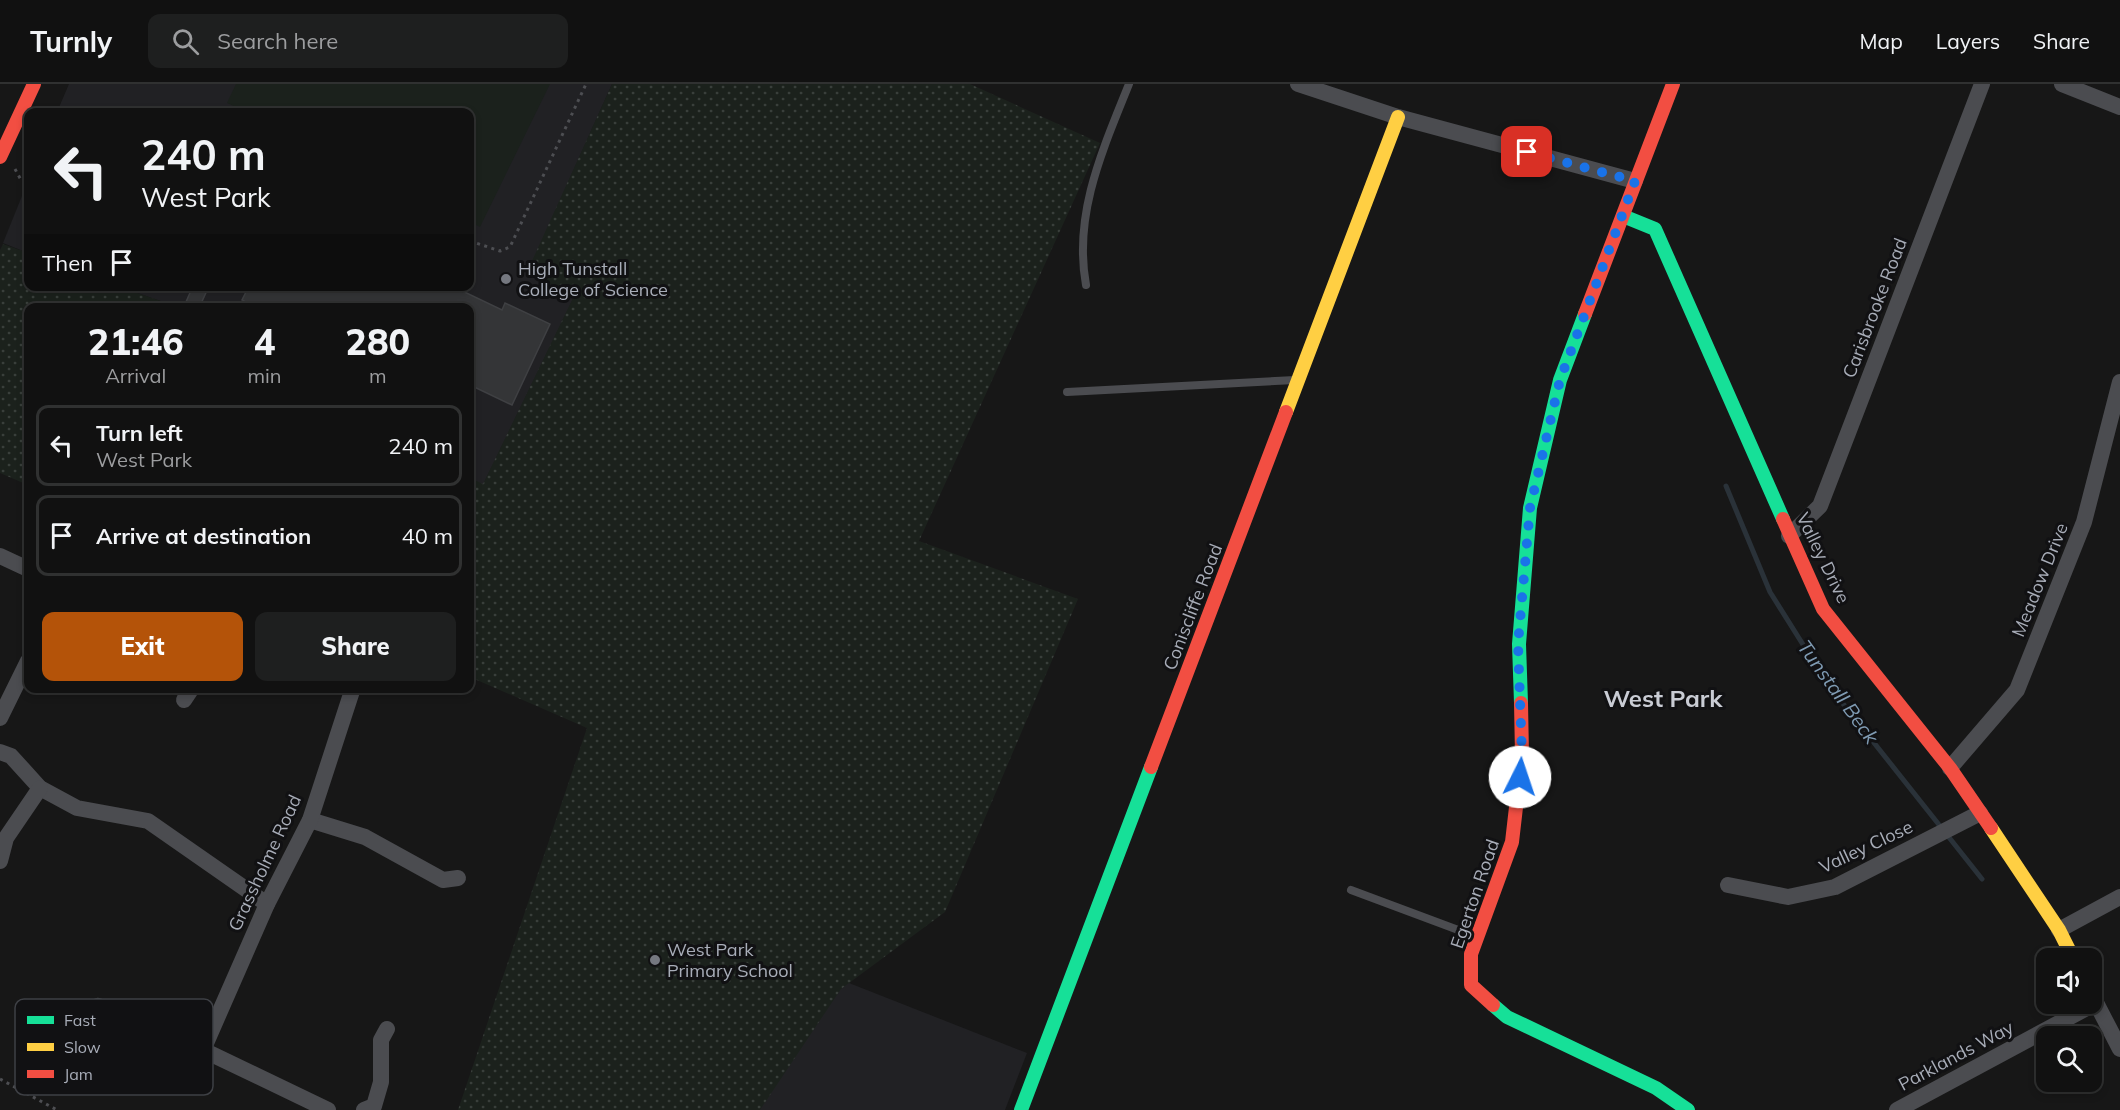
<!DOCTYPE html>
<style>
:root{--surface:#111;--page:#1e1f1f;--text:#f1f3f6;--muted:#9c9d9f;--line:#303131;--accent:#b45309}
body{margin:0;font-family:Mulish,sans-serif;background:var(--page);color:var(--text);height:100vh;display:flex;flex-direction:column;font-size:22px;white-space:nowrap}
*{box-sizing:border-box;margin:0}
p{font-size:20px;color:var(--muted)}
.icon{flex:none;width:33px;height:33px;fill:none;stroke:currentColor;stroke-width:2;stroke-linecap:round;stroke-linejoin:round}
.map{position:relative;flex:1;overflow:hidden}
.sheet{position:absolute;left:24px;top:219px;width:450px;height:390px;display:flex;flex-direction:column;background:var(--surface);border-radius:12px;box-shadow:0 3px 9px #0003,0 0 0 2px var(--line)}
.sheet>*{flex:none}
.guide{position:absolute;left:24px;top:24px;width:450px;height:183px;border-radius:12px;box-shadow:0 3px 9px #0003,0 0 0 2px var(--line);background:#111;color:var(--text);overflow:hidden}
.buttons{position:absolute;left:2036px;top:864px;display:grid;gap:12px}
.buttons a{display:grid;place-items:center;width:66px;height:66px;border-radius:12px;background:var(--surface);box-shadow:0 3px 9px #0003,0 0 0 2px var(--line);font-size:30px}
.pin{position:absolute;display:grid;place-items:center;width:51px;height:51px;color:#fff;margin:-26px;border-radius:12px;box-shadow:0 3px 9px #0006}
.me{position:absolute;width:66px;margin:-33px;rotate:4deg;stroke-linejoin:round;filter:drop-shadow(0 0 4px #0008)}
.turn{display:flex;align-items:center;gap:21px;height:126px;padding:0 18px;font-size:27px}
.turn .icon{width:78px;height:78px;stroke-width:2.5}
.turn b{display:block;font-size:42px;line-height:51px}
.then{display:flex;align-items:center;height:57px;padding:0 18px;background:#0003;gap:12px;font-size:22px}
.eta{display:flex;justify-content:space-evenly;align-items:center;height:102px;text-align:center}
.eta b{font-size:36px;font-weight:800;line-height:42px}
.action{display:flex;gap:12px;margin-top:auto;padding:12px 18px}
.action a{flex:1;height:69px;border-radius:12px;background:var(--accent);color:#fff;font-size:24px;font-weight:800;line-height:69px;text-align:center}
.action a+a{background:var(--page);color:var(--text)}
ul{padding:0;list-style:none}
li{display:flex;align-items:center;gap:18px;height:81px;margin:0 12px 9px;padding:0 6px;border:3px solid var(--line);border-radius:12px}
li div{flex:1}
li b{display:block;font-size:22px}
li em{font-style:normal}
header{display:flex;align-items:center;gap:36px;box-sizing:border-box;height:84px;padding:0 30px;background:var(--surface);border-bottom:2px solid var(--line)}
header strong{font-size:28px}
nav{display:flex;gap:33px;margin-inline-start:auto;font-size:21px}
.search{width:420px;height:54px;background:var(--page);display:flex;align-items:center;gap:15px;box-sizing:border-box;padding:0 21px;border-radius:12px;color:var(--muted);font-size:22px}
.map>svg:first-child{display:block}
</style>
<header>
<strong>Turnly</strong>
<div class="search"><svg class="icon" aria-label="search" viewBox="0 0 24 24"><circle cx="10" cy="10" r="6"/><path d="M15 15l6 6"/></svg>Search here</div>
<nav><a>Map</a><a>Layers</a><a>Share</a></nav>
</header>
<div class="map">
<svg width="2120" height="1026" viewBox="0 0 2120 1026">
<defs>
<pattern id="grass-dots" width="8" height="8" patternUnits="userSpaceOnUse" patternTransform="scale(1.5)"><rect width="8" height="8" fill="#1b211c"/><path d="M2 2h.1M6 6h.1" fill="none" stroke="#393f3b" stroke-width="1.8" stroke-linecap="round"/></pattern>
</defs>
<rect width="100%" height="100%" fill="#171717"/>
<!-- built -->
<g fill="#212124">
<path d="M 69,0 L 612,0 L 528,188 L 575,211 L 483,401 L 470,394 L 470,224 L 178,223 L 120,203 L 470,202 L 470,28 L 57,28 Z"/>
<path d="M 28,97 L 28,169 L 3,159 Z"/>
<path d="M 554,783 L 1027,969 L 1005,1026 L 467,1026 Z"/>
</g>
<!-- grass -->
<g fill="url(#grass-dots)">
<path d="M 612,0 L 970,0 L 1100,59 L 919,457 L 1078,515 L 945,828 L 841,905 L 760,1026 L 458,1026 L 587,644 L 470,593 L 470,394 L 483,400 L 574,212 L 527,188 Z"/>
<path d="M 3,160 L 28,169 L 28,202 L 120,203 L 178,223 L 28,224 L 28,401 L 0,389 L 0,166 Z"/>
</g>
<!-- garden -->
<path fill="#1b211c" d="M 236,0 L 550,0 L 480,143 L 470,138 L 470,28 L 247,28 L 227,19 Z"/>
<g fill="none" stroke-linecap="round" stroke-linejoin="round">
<!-- stream -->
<path stroke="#2a3239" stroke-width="5" d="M 1726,402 L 1770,508 L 1829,602 L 1982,795"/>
</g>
<!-- building -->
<g fill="#343537" stroke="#3f4043" stroke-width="1.5">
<path d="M 193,202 L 209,202 L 199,224 L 186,218 Z"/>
<path d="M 249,202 L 452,202 L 502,226 L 505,219 L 550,240 L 512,321 L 470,301 L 470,224 L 257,224 L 242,216 Z"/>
</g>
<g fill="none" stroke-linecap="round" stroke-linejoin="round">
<!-- path -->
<g stroke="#4d4e52" stroke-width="3" stroke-dasharray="3 4.5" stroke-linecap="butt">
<path d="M 15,85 L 21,96"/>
<path d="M 470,157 L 500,167 L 510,163 L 586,0"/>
<path d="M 0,995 L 57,1026"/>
</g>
<!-- lane -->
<g stroke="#4b4c50" stroke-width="8">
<path d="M 1086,201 C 1073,130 1103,65 1129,0"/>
<path d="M 1067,308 L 1295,296"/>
<path d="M 1351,806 L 1477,853"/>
</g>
<!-- street -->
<g stroke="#4b4c50" stroke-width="16">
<path d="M 1298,0 L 1398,33 L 1635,97"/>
<path d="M 2062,0 L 2120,23"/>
<path d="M 1789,452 L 1820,422 L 1982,0"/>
<path d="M 0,472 L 28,485"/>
<path d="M 184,616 L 192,604"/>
<path d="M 0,634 L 28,577"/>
<path d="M 0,668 L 11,672 L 40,704 L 77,724 L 148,737 L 267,820"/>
<path d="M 1950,684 L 2017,606 L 2084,438 L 2120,298"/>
<path d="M 310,736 L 365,753 L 443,796 L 458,794"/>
<path d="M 0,777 L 6,754 L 40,704"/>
<path d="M 1728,801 L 1788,813 L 1835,803 L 1980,729"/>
<path d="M 2059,846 L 2120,813"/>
<path d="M 2091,909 L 2120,965"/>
<path d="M 87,934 L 98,922 L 203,966 L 328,1026"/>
<path d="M 203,966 L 267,820 L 310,736 L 353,604"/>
<path d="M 364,1026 L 374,1022 L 381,998 L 381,956 L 387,945"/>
<path d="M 1897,1026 L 2096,919"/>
</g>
<!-- fast -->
<g stroke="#16e098" stroke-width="14">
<path d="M 1623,132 L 1655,145 L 1783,435"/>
<path d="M 1521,619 L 1519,560 L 1530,424 L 1560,296 L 1585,230"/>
<path d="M 1493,921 L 1507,933 L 1656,1004 L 1688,1026"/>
<path d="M 1021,1026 L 1151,683"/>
</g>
<!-- slow -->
<g stroke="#ffcf43" stroke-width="14">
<path d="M 1286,328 L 1398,33"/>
<path d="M 1991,744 L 2059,846 L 2073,874"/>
</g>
<!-- jam -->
<g stroke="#f24e42" stroke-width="14">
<path d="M 0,73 L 34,0"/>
<path d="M 1585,230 L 1673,0"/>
<path d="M 1783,435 L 1823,525 L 1950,684 L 1991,744"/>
<path d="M 1151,683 L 1286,328"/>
<path d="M 1493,921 L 1471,901 L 1471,870 L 1512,758 L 1522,671 L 1521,619"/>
</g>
</g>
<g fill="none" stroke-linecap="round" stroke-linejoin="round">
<!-- route -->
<path stroke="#1a73e8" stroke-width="10" stroke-dasharray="0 18" d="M 1520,693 L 1522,671 L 1518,560 L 1530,424 L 1560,296 L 1635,97 L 1527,68"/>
</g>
<!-- markers -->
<g fill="#757880" stroke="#111113" stroke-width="2">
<circle cx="506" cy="195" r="6"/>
<circle cx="655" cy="876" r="6"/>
</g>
<g text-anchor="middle" stroke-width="6" stroke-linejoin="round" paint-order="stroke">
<!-- poi labels -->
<g font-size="18" fill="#a8adb8" stroke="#111113" text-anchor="start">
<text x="518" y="191">High Tunstall<tspan x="518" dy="21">College of Science</tspan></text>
<text x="667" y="872">West Park<tspan x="667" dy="21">Primary School</tspan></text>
</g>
<!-- street labels -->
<g font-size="18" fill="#a8adb8" stroke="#111113">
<text transform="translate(1875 224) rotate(-69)" y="6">Carisbrooke Road</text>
<text transform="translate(1823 474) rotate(64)" y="6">Valley Drive</text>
<text transform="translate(2040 496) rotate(-68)" y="6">Meadow Drive</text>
<text transform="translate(1193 523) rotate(-69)" y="6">Coniscliffe Road</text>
<text transform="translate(1866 763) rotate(-25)" y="6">Valley Close</text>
<text transform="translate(265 779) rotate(-65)" y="6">Grassholme Road</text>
<text transform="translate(1475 810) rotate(-71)" y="6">Egerton Road</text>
<text transform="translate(1956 972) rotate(-28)" y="6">Parklands Way</text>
</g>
<!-- water labels -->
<g font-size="20" font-style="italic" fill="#7f9bb3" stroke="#111113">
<text transform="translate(1838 608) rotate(54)" y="7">Tunstall Beck</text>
</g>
<!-- district labels -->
<g font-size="24" font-weight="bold" fill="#c9ccd4" stroke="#111113">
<text x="1663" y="623">West Park</text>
</g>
</g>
<!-- legend -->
<rect x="15" y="915" width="198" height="96" rx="9" fill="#111113" stroke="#3e4045" stroke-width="1.5"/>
<rect x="27" y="932" width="27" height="8" fill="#16e098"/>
<rect x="27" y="959" width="27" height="8" fill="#ffcf43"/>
<rect x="27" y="986" width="27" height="8" fill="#f24e42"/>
<g font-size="16" fill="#a8adb8">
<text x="64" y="942">Fast</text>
<text x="64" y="969">Slow</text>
<text x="64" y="996">Jam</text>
</g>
</svg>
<div class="buttons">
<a><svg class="icon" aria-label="sound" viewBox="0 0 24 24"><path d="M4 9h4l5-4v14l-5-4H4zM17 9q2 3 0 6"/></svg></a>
<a><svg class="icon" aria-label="search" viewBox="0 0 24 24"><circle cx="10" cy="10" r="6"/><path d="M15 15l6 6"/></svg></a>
</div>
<div class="pin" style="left:1527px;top:68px;background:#d93025"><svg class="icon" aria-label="arrive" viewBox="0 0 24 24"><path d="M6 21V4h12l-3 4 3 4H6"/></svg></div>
<svg class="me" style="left:1520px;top:693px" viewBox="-20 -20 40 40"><circle r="19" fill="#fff"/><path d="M0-13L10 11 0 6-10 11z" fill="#1a73e8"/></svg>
<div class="guide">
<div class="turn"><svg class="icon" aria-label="left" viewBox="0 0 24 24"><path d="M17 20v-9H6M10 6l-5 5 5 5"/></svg><div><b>240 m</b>West Park</div></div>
<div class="then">Then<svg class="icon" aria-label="arrive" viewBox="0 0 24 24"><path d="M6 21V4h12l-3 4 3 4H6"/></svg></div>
</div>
<section class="sheet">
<div class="eta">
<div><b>21:46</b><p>Arrival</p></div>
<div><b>4</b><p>min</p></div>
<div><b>280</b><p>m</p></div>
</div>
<ul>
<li><svg class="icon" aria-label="left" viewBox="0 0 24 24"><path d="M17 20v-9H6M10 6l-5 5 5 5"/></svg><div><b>Turn left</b><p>West Park</p></div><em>240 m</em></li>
<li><svg class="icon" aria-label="arrive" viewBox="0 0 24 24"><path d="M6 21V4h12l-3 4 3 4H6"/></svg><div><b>Arrive at destination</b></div><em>40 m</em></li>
</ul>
<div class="action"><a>Exit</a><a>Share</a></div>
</section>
</div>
